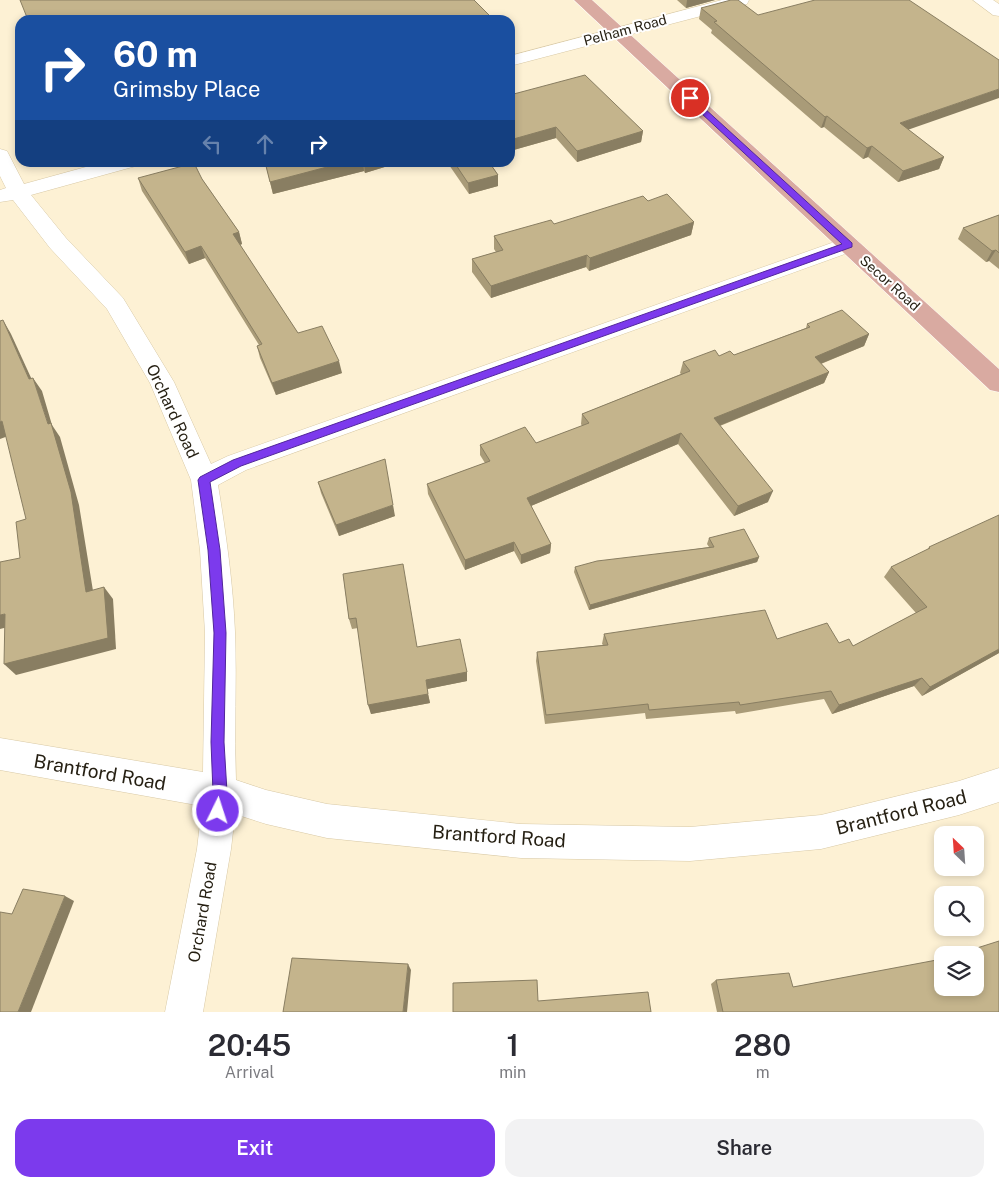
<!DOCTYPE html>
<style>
:root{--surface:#fff;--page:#f2f2f3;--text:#2b2b33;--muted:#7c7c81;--accent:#7c3aed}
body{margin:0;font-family:"Public Sans",sans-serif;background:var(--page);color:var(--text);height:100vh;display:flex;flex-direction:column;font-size:19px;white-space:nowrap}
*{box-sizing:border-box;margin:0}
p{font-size:16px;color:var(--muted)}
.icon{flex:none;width:28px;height:28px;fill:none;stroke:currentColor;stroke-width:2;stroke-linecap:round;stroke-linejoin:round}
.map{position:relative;height:1012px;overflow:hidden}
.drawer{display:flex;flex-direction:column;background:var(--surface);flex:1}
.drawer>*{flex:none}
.guide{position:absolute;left:15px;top:15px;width:500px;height:152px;border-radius:15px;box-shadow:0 2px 8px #0003;background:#1a4fa0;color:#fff;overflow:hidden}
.needle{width:32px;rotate:335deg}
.buttons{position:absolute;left:934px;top:826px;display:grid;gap:10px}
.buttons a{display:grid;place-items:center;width:50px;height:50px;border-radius:10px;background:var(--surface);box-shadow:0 2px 8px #0003;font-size:25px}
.pin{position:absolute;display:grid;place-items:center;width:42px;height:42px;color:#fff;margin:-21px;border:2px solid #fff;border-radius:50%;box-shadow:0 1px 5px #0007}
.me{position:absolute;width:55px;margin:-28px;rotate:4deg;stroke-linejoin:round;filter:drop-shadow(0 0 4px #0008)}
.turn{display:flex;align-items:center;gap:18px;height:105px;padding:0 15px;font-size:22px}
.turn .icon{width:65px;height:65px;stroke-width:2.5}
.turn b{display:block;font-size:35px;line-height:42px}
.lanes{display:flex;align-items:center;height:48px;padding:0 15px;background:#0003;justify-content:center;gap:25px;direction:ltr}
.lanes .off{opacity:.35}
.eta{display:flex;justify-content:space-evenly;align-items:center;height:85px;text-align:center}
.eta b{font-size:30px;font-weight:600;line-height:35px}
.action{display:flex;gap:10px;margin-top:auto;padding:10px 15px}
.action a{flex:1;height:58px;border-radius:15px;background:var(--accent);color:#fff;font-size:20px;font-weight:600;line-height:58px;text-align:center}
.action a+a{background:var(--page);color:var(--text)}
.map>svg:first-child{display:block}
</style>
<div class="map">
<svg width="999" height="1012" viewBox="0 0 999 1012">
<rect width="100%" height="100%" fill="#fdf1d4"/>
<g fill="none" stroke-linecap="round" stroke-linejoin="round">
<!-- street casing -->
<g stroke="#d8c9a6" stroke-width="1">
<g id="street">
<path d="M 722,0 L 749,0 L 747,4 L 510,66 L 510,56 Z"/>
<path d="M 973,0 L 993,0 L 999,4 L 999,16 L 993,15 Z"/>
<path d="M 0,149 L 7,151 L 24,184 L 104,162 L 139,162 L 136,166 L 31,195 L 66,238 L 123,298 L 174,382 L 211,464 L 228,456 L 840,240 L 848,238 L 856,240 L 859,245 L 856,250 L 246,470 L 218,485 C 226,534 233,583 235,632 C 237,682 234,731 236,780 L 266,790 L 327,804 L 521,824 L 690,827 L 821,815 L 959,781 L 999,768 L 999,802 L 959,815 L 821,849 L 690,861 L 521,858 L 327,838 L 266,824 L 235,814 L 231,849 L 203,1012 L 165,1012 L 197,849 L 202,806 L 0,770 L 0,738 L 203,772 L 205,633 L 200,550 L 191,480 L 150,383 L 107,309 L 50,248 L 13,200 L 0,202 L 0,190 L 6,188 L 0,176 Z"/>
</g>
</g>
<!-- primary casing -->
<g stroke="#fff" stroke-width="1">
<path id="primary" d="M 574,0 L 592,0 L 999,369 L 999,392 L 990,390 Z"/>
</g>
<!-- street -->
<use href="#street" fill="#fff" fill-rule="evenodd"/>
<!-- primary -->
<use href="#primary" fill="#d9aaa1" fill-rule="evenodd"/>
</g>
<!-- wall -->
<g fill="#a99b78">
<path d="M 677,0 L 715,0 L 686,8 Z"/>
<path d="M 701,8 L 758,15 L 944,157 L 939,169 L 898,182 L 868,157 L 863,159 L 824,127 L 821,128 L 711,33 L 712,30 L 699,19 Z"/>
<path d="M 510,95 L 643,131 L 641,142 L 577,162 L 556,138 L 510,151 Z"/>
<path d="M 265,162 L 401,162 L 365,173 L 364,171 L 273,194 Z"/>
<path d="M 447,162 L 489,162 L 498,175 L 498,186 L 469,194 Z"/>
<path d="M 138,178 L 202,179 L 239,232 L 242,244 L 240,245 L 298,333 L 342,373 L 276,395 L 260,358 L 257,346 L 259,345 L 205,258 L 189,264 L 142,191 Z"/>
<path d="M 648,201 L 694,222 L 691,235 L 589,271 L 586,267 L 491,298 L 472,272 L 472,259 L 496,252 L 494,249 L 494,236 L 554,224 Z"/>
<path d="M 999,215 L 999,269 L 989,261 L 986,262 L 958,239 L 963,228 Z"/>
<path d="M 807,324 L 869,334 L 864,346 L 821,364 L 829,372 L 824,383 L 720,426 L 768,502 L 734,516 L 678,444 L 531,506 L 551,544 L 550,553 L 521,564 L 514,551 L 465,570 L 428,494 L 427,484 L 485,463 L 480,455 L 480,445 L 536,443 L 582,426 L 581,424 L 582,414 L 681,374 L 680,373 L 683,362 L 719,356 L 734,355 L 806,328 Z"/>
<path d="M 318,482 L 395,516 L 339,536 L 321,493 Z"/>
<path d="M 709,538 L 759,557 L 757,562 L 589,610 L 574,572 L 575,567 L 709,547 L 707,544 Z"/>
<path d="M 929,547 L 999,653 L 922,696 L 914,686 L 832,714 L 824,699 L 736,714 L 735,711 L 646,719 L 645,713 L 545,724 L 536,661 L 537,652 L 603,645 L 602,644 L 604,634 L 777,639 L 839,643 L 853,646 L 916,613 L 884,577 L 891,567 L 927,550 Z"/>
<path d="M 343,574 L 417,647 L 467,672 L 467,681 L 427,689 L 430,703 L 371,714 L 358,628 L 352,629 L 349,619 Z"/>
<path d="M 939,960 L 999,1012 L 717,1012 L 711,984 L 716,980 L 793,987 Z"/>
</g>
<!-- shaded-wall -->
<g fill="#897e62">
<path d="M 687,0 L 715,0 L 686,8 Z"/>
<path d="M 490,16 L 490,20 L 475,20 Z"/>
<path d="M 999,89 L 999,98 L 896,134 L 900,123 Z"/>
<path d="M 827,116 L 824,127 L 821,128 L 825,117 Z"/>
<path d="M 556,127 L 556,138 L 510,151 L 510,140 Z"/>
<path d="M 643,131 L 641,142 L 577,162 L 577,151 Z"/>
<path d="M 872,146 L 868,157 L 863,159 L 867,148 Z"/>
<path d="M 944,157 L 939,169 L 898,182 L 903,171 Z"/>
<path d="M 346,162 L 363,162 L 364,171 L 273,194 L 270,182 Z"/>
<path d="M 364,162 L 401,162 L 365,173 Z"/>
<path d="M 498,175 L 498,186 L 469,194 L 468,183 Z"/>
<path d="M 694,222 L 691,235 L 589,271 L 590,258 Z"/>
<path d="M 239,232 L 242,244 L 237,246 L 233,234 Z"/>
<path d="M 201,246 L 205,258 L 189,264 L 185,252 Z"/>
<path d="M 996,250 L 989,261 L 986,262 L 992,251 Z"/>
<path d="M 587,255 L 586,267 L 491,298 L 491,286 Z"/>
<path d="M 3,320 L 11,334 L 38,393 L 29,379 Z"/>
<path d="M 869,334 L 864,346 L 810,368 L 815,357 Z"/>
<path d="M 339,361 L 342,373 L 276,395 L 272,383 Z"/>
<path d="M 829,372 L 824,383 L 711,429 L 714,418 Z"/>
<path d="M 33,378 L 42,391 L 52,425 L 60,437 L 79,505 L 95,603 L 86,592 L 48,424 Z"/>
<path d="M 2,421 L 11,435 L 0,439 L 0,422 Z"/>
<path d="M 681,433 L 678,444 L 526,508 L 527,498 Z"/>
<path d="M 773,491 L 768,502 L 734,516 L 738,506 Z"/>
<path d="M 393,505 L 395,516 L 339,536 L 336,525 Z"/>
<path d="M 514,542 L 514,551 L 465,570 L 465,560 Z"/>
<path d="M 551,544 L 550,553 L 521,564 L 521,555 Z"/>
<path d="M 759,557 L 757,562 L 589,610 L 590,605 Z"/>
<path d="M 104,587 L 113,599 L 116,649 L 16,675 L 4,664 Z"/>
<path d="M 5,614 L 16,625 L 0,629 L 0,615 Z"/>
<path d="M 999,649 L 999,653 L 922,696 L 930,687 Z"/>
<path d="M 467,672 L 467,681 L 427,689 L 426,680 Z"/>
<path d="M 922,678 L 914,686 L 832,714 L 839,705 Z"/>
<path d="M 428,694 L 430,703 L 371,714 L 368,705 Z"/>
<path d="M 65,896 L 74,901 L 31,1012 L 18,1012 Z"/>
<path d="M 408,964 L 411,970 L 407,1012 L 403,1012 Z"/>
</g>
<!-- building -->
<g fill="#c4b48c" stroke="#897e62">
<path d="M 20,0 L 474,0 L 490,16 L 475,20 L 28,20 Z"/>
<path d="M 731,0 L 738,0 L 758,15 L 815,0 L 909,0 L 999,60 L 999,89 L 900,123 L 944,157 L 903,171 L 872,146 L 867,148 L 827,116 L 825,117 L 714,22 L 717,21 L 701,8 Z"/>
<path d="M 585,75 L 643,131 L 577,151 L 556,127 L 510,140 L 510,95 Z"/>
<path d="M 265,162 L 346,162 L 270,182 Z"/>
<path d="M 454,162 L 489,162 L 498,175 L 468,183 Z"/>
<path d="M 194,163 L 202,179 L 239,232 L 233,234 L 298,333 L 322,326 L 339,361 L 272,383 L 257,346 L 262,344 L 201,246 L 185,252 L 138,178 Z"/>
<path d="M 667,194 L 694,222 L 590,258 L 587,255 L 491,286 L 472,259 L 503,250 L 494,236 L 551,220 L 554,224 L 643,196 L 648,201 Z"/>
<path d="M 999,215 L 999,253 L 996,250 L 992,251 L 963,228 Z"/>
<path d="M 842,310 L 869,334 L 815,357 L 829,372 L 714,418 L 773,491 L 738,506 L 681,433 L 527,498 L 551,544 L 521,555 L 514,542 L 465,560 L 427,484 L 490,461 L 480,445 L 525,427 L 536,443 L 589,423 L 582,414 L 690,371 L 683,362 L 715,350 L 719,356 L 730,351 L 734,355 L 810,327 L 807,324 Z"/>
<path d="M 3,320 L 29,379 L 33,378 L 48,424 L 51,423 L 71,492 L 86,592 L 104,587 L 108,638 L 4,664 L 5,614 L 0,615 L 0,562 L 20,558 L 16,522 L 26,519 L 2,421 L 0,422 L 0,321 Z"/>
<path d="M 385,459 L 393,505 L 336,525 L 318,482 Z"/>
<path d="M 999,515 L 999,649 L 930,687 L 922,678 L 839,705 L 831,691 L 740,705 L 739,702 L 649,710 L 648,704 L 546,715 L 537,652 L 608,645 L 604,634 L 765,610 L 777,639 L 827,623 L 839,643 L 849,639 L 853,646 L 927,607 L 891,567 L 930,548 L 929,547 Z"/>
<path d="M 744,529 L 759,557 L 590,605 L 575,567 L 597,561 L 714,547 L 709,538 Z"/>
<path d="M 403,564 L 417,647 L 460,639 L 467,672 L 426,680 L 428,694 L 368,705 L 356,618 L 349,619 L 343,574 Z"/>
<path d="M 23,889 L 65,896 L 18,1012 L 0,1012 L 0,912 L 12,914 Z"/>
<path d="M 999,941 L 999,1012 L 723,1012 L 716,980 L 789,973 L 793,987 L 942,959 L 942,988 L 975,988 L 975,955 L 955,955 Z"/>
<path d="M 292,958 L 408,964 L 403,1012 L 283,1012 Z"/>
<path d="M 537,980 L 538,1001 L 648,992 L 651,1012 L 453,1012 L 453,983 Z"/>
</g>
<!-- route -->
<path fill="#7c3aed" stroke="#51269a" d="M 687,97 L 692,97 L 852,243 L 852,247 L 241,466 L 210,482 L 220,550 L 226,633 L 224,742 L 227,792 L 223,816 L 218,818 L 213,816 L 211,811 L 213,792 L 211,742 L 214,633 L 208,550 L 198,480 L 200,477 L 233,460 L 842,244 L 687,100 Z"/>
<g text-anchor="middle" stroke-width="4" stroke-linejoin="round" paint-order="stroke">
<!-- far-street labels -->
<g font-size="14" fill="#251f12" stroke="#fff">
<text transform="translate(625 30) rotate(-15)" y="5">Pelham Road</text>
<text transform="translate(890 283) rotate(42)" y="5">Secor Road</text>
</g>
<!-- street labels -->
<g font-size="16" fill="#251f12" stroke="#fff">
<text transform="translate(173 411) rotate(65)" y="6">Orchard Road</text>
<text transform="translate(202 912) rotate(-80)" y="6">Orchard Road</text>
</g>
<!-- near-street labels -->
<g font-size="19" fill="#251f12" stroke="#fff">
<text transform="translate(100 772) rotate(10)" y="7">Brantford Road</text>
<text transform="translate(901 812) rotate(-14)" y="7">Brantford Road</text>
<text transform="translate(499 836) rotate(4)" y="7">Brantford Road</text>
</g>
</g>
</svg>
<div class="buttons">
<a><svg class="needle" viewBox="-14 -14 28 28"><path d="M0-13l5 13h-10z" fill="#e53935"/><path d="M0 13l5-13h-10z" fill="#7c7c81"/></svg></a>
<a><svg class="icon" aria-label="search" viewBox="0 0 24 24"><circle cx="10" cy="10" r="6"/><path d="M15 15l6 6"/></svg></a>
<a><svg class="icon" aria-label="layers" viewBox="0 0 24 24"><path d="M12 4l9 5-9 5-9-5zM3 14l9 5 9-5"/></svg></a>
</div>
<div class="pin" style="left:690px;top:98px;background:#d93025"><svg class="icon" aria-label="arrive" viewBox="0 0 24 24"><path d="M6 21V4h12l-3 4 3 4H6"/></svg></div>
<svg class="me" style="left:218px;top:811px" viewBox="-20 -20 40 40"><circle r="17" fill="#7c3aed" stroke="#fff" stroke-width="3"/><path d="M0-11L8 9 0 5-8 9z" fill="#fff"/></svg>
<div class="guide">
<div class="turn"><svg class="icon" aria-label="right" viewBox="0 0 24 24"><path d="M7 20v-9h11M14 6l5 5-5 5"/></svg><div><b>60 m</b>Grimsby Place</div></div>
<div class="lanes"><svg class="icon off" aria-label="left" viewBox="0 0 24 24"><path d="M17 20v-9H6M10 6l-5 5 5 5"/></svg><svg class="icon off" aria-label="ahead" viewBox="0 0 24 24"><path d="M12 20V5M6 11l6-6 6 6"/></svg><svg class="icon" aria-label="right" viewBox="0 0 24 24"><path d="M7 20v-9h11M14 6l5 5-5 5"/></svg></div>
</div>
</div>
<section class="drawer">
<div class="eta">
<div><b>20:45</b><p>Arrival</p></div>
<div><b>1</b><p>min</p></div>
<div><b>280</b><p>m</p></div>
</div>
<div class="action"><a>Exit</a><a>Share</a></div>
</section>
